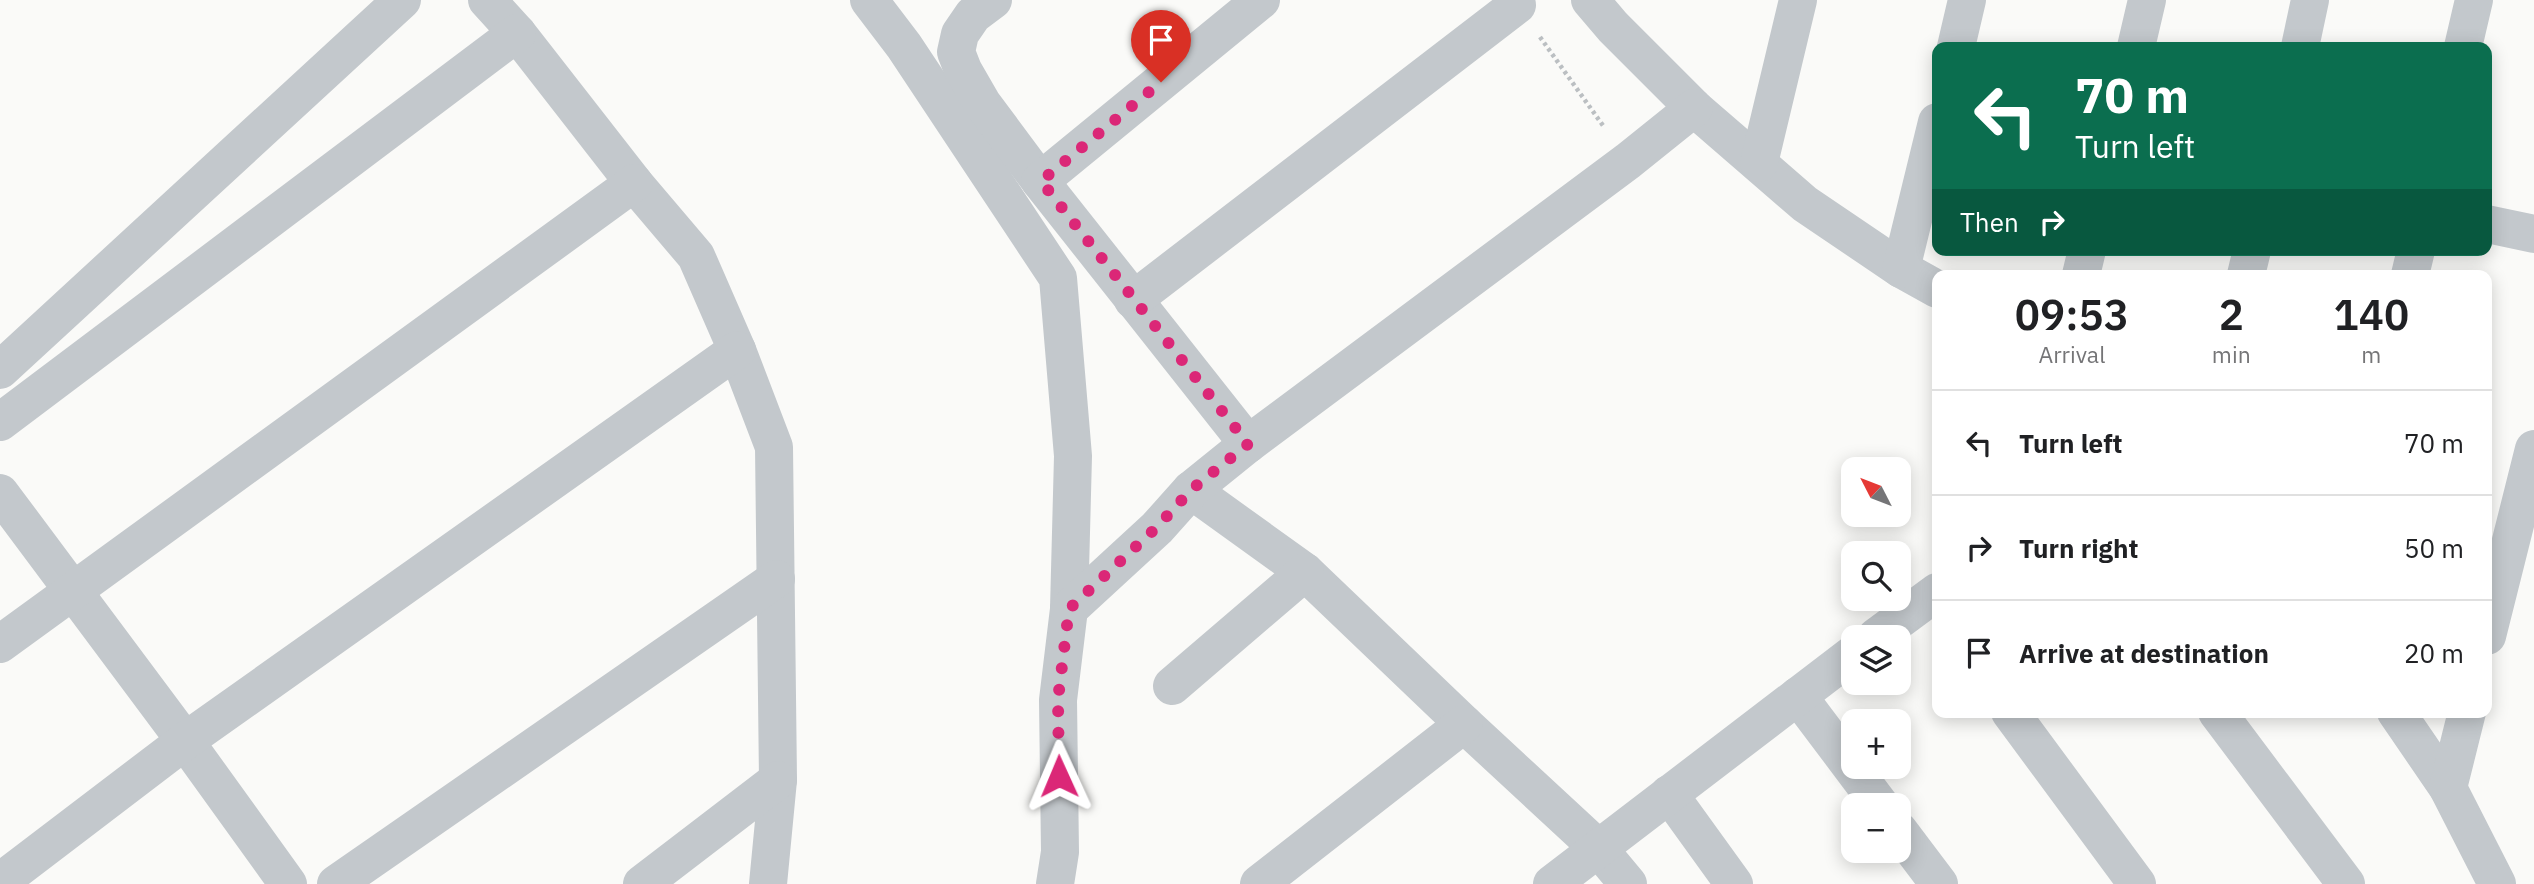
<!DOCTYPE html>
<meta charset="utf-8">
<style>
:root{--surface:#fff;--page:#f2f2f2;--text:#202124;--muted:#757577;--line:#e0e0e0}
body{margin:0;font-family:"IBM Plex Sans",sans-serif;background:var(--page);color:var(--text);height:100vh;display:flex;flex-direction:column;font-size:26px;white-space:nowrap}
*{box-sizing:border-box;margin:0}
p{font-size:23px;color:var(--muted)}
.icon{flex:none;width:38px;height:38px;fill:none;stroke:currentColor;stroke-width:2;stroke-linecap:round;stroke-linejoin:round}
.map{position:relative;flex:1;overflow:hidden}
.drawer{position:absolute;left:1932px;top:270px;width:560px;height:448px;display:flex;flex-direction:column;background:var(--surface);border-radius:14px;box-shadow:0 4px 18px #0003}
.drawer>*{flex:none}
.guide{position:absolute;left:1932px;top:42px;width:560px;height:214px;border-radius:14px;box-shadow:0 4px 18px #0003;background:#0b6e4f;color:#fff;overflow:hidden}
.needle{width:46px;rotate:312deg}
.controls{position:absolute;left:1841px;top:457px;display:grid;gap:14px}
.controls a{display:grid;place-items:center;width:70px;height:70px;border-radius:14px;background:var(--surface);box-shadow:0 4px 18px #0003;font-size:35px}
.pin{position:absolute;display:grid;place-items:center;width:60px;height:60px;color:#fff;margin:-72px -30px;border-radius:50% 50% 50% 0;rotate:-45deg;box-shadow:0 0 7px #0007}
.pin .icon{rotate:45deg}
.me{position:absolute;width:77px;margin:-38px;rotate:359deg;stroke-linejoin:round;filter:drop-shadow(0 0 5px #0008)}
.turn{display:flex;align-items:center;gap:24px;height:147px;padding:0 28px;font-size:32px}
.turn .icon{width:91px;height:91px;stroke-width:2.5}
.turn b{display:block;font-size:49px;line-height:60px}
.then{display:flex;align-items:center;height:66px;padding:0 28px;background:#0003;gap:14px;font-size:26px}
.eta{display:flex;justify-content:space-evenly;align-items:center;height:119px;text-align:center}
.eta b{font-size:42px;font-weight:600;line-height:49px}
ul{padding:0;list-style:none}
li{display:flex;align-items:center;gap:21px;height:105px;padding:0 28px;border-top:2px solid var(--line)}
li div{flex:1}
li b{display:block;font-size:26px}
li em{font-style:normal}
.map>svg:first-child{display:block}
</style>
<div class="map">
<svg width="2534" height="884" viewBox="0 0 2534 884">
<rect width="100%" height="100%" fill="#fafaf8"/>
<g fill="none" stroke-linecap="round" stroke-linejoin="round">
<!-- path -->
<path stroke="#bbbfc2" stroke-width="4.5" stroke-dasharray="3.5 3.5" stroke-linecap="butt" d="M 1540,37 L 1604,127"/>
<!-- street -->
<g stroke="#c3c8cc" stroke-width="38">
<path d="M 487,0 L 517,33 L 634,183 L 696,256 L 737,350 L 774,447 L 778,780 L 768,884"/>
<path d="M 869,0 L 904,46 L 1058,278 L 1073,456 L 1069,609 L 1058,700 L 1060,852 L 1055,884"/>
<path d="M 993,0 L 973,15 L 960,34 L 956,52 L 963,70 L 982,103 L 1040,181 L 1248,444"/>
<path d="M 1590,0 L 1613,27 L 1694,108 L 1805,204 L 1901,269 L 1937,289"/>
<path d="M 1956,47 L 1967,0"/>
<path d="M 2136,47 L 2147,0"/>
<path d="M 2300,47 L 2310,0"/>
<path d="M 2463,47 L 2474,0"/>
<path d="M 1759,163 L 1798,0"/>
<path d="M 1040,181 L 1261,0"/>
<path d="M 2487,224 L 2534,234"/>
<path d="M 1901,269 L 1937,122"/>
<path d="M 2081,275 L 2087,250"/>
<path d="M 2246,275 L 2252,250"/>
<path d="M 2410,275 L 2416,250"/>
<path d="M 1133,300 L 1517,5 L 1513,0"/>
<path d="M 0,370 L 402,0"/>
<path d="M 0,422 L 517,33"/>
<path d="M 1191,490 L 1305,572 L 1464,724 L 1598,848 L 1628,884"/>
<path d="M 0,493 L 185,741 L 288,884"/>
<path d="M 1069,609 L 1157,528 L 1191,490 L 1248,444 L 1628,161 L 1694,108"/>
<path d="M 2487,636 L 2534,449"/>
<path d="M 1876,637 L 1937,592"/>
<path d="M 0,644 L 634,183"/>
<path d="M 1172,686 L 1305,572"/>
<path d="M 1798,696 L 1880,805"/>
<path d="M 2010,712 L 2137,884"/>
<path d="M 2217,712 L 2346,884"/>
<path d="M 2396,712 L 2448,788 L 2497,884"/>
<path d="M 2448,788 L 2467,712"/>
<path d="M 1669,794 L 1734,884"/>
<path d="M 1899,831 L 1939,884"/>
<path d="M 0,882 L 185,741 L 737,350"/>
<path d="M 336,884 L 776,579"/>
<path d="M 642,884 L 778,780"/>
<path d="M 1259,884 L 1464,724"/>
<path d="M 1552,884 L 1853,654"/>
</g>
</g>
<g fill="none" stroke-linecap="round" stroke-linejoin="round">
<!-- route -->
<path stroke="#db2777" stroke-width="12" stroke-dasharray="0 21.6" d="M 1059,776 L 1058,699 L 1069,609 L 1157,527 L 1191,490 L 1248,444 L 1041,181 L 1161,82"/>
</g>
</svg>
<div class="controls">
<a><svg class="needle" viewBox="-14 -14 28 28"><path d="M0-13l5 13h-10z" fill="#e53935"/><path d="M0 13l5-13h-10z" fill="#757577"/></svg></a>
<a><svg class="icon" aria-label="search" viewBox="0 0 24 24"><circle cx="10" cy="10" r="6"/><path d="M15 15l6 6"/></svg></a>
<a><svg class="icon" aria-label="layers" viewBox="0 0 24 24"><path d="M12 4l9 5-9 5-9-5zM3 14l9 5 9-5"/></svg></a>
<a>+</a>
<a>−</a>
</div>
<div class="pin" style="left:1161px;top:82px;background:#d93025"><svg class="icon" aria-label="arrive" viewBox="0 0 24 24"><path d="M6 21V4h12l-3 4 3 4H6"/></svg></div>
<svg class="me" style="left:1059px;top:776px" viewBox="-20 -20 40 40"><path d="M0-17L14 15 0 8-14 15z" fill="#db2777" stroke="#fff" stroke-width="4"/></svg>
<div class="guide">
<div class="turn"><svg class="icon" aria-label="left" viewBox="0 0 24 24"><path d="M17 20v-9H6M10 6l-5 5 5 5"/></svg><div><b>70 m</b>Turn left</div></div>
<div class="then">Then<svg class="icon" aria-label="right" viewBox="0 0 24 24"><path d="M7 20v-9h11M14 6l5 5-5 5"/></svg></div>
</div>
<section class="drawer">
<div class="eta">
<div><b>09:53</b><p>Arrival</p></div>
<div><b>2</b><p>min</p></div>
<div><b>140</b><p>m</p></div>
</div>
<ul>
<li><svg class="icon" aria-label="left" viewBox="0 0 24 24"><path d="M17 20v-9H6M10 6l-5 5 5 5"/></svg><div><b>Turn left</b></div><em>70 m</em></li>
<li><svg class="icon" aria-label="right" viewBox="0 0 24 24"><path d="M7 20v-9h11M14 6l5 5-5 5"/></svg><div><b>Turn right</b></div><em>50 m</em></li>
<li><svg class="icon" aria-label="arrive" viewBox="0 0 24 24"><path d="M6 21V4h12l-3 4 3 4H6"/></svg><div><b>Arrive at destination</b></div><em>20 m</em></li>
</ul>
</section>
</div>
